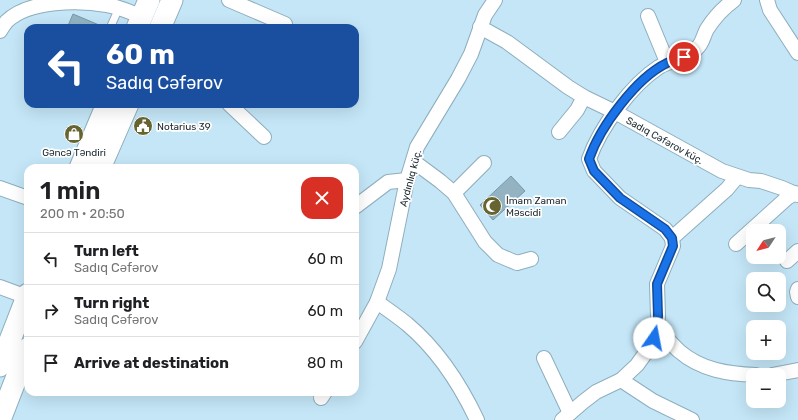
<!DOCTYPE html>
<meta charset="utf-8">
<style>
:root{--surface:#fff;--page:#f2f2f2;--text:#202124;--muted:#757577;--line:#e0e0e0}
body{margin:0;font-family:Rubik,sans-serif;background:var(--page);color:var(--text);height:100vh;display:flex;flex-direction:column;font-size:15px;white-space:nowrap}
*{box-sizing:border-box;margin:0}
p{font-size:13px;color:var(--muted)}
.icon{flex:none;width:22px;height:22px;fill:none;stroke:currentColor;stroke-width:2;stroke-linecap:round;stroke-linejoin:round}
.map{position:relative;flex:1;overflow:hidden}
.details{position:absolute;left:24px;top:164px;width:335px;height:232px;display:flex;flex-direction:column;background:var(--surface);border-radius:12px;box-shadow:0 4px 16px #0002}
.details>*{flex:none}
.banner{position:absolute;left:24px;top:24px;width:335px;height:84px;border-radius:12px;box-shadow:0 4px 16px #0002;background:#1a4fa0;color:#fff;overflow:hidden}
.needle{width:26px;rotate:234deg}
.tools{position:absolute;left:746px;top:224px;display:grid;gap:8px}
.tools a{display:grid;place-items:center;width:40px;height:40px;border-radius:8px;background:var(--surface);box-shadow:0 4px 16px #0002;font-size:20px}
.pin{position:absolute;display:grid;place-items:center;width:34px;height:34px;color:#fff;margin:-17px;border:2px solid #fff;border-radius:50%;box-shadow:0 1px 4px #0007}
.me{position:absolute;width:44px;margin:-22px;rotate:12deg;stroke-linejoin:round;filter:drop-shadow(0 0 3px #0008)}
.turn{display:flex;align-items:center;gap:14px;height:84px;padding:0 16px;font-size:18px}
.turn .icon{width:52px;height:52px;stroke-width:2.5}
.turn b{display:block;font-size:28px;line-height:34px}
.round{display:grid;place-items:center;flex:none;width:42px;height:42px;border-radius:12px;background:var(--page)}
.head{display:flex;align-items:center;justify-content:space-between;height:68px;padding:0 16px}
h1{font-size:24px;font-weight:600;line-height:30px}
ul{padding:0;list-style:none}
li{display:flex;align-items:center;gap:12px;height:52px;padding:0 16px;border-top:1px solid var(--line)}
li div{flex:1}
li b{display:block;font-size:15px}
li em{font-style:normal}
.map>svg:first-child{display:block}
</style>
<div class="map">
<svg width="798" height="420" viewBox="0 0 798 420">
<rect width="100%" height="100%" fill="#c4e6f7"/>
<!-- building -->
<g fill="#93b3c3" stroke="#7898a8">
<path d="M 73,14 L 99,25 L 98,28 L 67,28 Z"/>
<path d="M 511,176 L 525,191 L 493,220 L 480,205 Z"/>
</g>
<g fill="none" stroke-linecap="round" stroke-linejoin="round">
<!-- service casing -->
<g stroke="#8eaebe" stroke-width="9">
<path id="service" d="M 110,28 L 119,8"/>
</g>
<!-- minor casing -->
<g stroke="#8eaebe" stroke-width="16">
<g id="minor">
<path d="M 229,0 L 285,24"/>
<path d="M 767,0 L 770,10 L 798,53"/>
<path d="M 648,16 L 667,62"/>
<path d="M 480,27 L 507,42 L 568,87 L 584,97 L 615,112 L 722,171 L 749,180 L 761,181 L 782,188 L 798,195"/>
<path d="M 0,31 C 2,28 4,24 7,21 C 29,0 79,0 107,5 C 119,7 131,12 142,17"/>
<path d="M 229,104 L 264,137"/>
<path d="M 559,132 L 577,110 L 584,97"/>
<path d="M 413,161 L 440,181 L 454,193 L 485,242 L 498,255 L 517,263 L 531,259"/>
<path d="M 0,188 L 28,198"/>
<path d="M 454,193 L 484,163"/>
<path d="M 355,207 L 388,182 L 407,180"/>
<path d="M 672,238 L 665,229 L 620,198 L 594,171 L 589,159 C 600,128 631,85 659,67 C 671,60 688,59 697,48 C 703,43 703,36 707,29 C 714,18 723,8 734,0"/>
<path d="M 736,244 L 787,198 L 795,193"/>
<path d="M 787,261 L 798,251"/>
<path d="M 0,287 L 27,297"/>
<path d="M 798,289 L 797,292 L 798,297"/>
<path d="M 377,302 C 387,309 397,316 407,324 C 438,350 460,384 477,420"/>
<path d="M 657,329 C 664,336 672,344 679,351 C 701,370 728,374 756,375"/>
<path d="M 355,342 L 377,302 L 389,269 L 407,180 L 417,147 L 458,79 L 471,54 L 485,15 L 495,0"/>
<path d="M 544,358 L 570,413"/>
<path d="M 772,375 L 798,370"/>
<path d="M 621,380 L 653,401 L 692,420"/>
<path d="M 321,398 L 325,392"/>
<path d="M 562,420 L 583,402 L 596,392 L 621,380 L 637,365 L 647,351 L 654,338 L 657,329 L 658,316 L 657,284 L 673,246 L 672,238 L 727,189 L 737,177"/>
</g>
</g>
<!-- primary casing -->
<g stroke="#8eaebe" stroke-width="23">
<g id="primary">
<path d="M 137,28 L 149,0"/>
<path d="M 160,28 L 172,0"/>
<path d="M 80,168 L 107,104"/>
<path d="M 100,168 L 128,104"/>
<path d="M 0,366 L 28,294"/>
<path d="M 0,420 L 28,348"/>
</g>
</g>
<!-- service -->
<use href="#service" stroke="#fff" stroke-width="7"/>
<!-- minor -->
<use href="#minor" stroke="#fff" stroke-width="14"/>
<!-- primary -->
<use href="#primary" stroke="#fff" stroke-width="21"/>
</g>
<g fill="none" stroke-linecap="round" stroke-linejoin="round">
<!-- route casing -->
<g stroke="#114b97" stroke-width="10">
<path id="route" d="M 654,338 L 657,329 L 658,316 L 657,284 L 673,246 L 672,238 L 665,229 L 620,198 L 594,171 L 589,159 C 600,127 636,78 667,63 C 672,60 679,59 684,57"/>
</g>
<!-- route -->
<use href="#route" stroke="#1a73e8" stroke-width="7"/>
</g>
<!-- icons -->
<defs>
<g id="civic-disc" transform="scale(1)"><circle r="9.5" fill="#666532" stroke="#fff"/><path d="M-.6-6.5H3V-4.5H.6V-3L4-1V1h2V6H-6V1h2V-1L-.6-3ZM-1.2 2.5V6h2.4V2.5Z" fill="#fff"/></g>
<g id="shop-disc" transform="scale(1)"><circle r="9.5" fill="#666532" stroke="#fff"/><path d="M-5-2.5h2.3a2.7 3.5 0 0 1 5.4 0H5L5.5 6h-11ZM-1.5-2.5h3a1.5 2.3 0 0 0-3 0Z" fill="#fff"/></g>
<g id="mosque-disc" transform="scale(1)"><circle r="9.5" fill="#666532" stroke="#fff"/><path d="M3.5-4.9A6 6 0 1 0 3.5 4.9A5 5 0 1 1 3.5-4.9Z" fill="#fff"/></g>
</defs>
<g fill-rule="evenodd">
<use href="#civic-disc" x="143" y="126"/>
<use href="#shop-disc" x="74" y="134"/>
<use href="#mosque-disc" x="492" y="206"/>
</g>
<g text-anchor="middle" stroke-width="3.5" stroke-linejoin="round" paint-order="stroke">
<!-- poi labels -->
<g font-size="10" fill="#202d34" stroke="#fff" text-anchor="start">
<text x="157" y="130">Notarius 39</text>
<text x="74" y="156" text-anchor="middle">Gəncə Təndiri</text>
<text x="506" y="204">İmam Zaman<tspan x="506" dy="12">Məscidi</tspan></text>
</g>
<!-- street labels -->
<g font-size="10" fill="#202d34" stroke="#fff">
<text transform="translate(665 140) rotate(29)" y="4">Sadıq Cəfərov küç.</text>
<text transform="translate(410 178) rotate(-75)" y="4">Aydınlıq küç.</text>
</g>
</g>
</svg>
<div class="tools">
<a><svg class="needle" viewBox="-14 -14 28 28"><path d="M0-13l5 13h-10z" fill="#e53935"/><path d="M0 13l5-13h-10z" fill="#757577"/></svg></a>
<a><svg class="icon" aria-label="search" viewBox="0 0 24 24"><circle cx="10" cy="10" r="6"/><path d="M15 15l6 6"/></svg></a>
<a>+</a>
<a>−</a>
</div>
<div class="pin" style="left:684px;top:57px;background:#d93025"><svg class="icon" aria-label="arrive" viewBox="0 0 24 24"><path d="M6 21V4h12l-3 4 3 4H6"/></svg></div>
<svg class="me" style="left:654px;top:338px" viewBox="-20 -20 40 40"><circle r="19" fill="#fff"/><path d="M0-13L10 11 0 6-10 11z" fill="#1a73e8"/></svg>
<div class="banner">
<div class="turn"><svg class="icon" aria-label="left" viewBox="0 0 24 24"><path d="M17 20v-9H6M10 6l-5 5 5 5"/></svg><div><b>60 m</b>Sadıq Cəfərov</div></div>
</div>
<section class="details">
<div class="head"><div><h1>1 min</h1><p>200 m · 20:50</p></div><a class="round" style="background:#d93025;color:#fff"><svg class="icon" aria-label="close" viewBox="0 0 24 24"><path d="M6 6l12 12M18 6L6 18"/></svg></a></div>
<ul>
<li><svg class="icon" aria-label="left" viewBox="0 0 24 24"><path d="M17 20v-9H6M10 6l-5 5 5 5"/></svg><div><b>Turn left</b><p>Sadıq Cəfərov</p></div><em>60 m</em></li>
<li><svg class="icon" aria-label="right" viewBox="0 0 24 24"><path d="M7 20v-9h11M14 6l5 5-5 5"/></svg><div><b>Turn right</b><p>Sadıq Cəfərov</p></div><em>60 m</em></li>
<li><svg class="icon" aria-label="arrive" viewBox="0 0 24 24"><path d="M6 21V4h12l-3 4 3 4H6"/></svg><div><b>Arrive at destination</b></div><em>80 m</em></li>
</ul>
</section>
</div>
